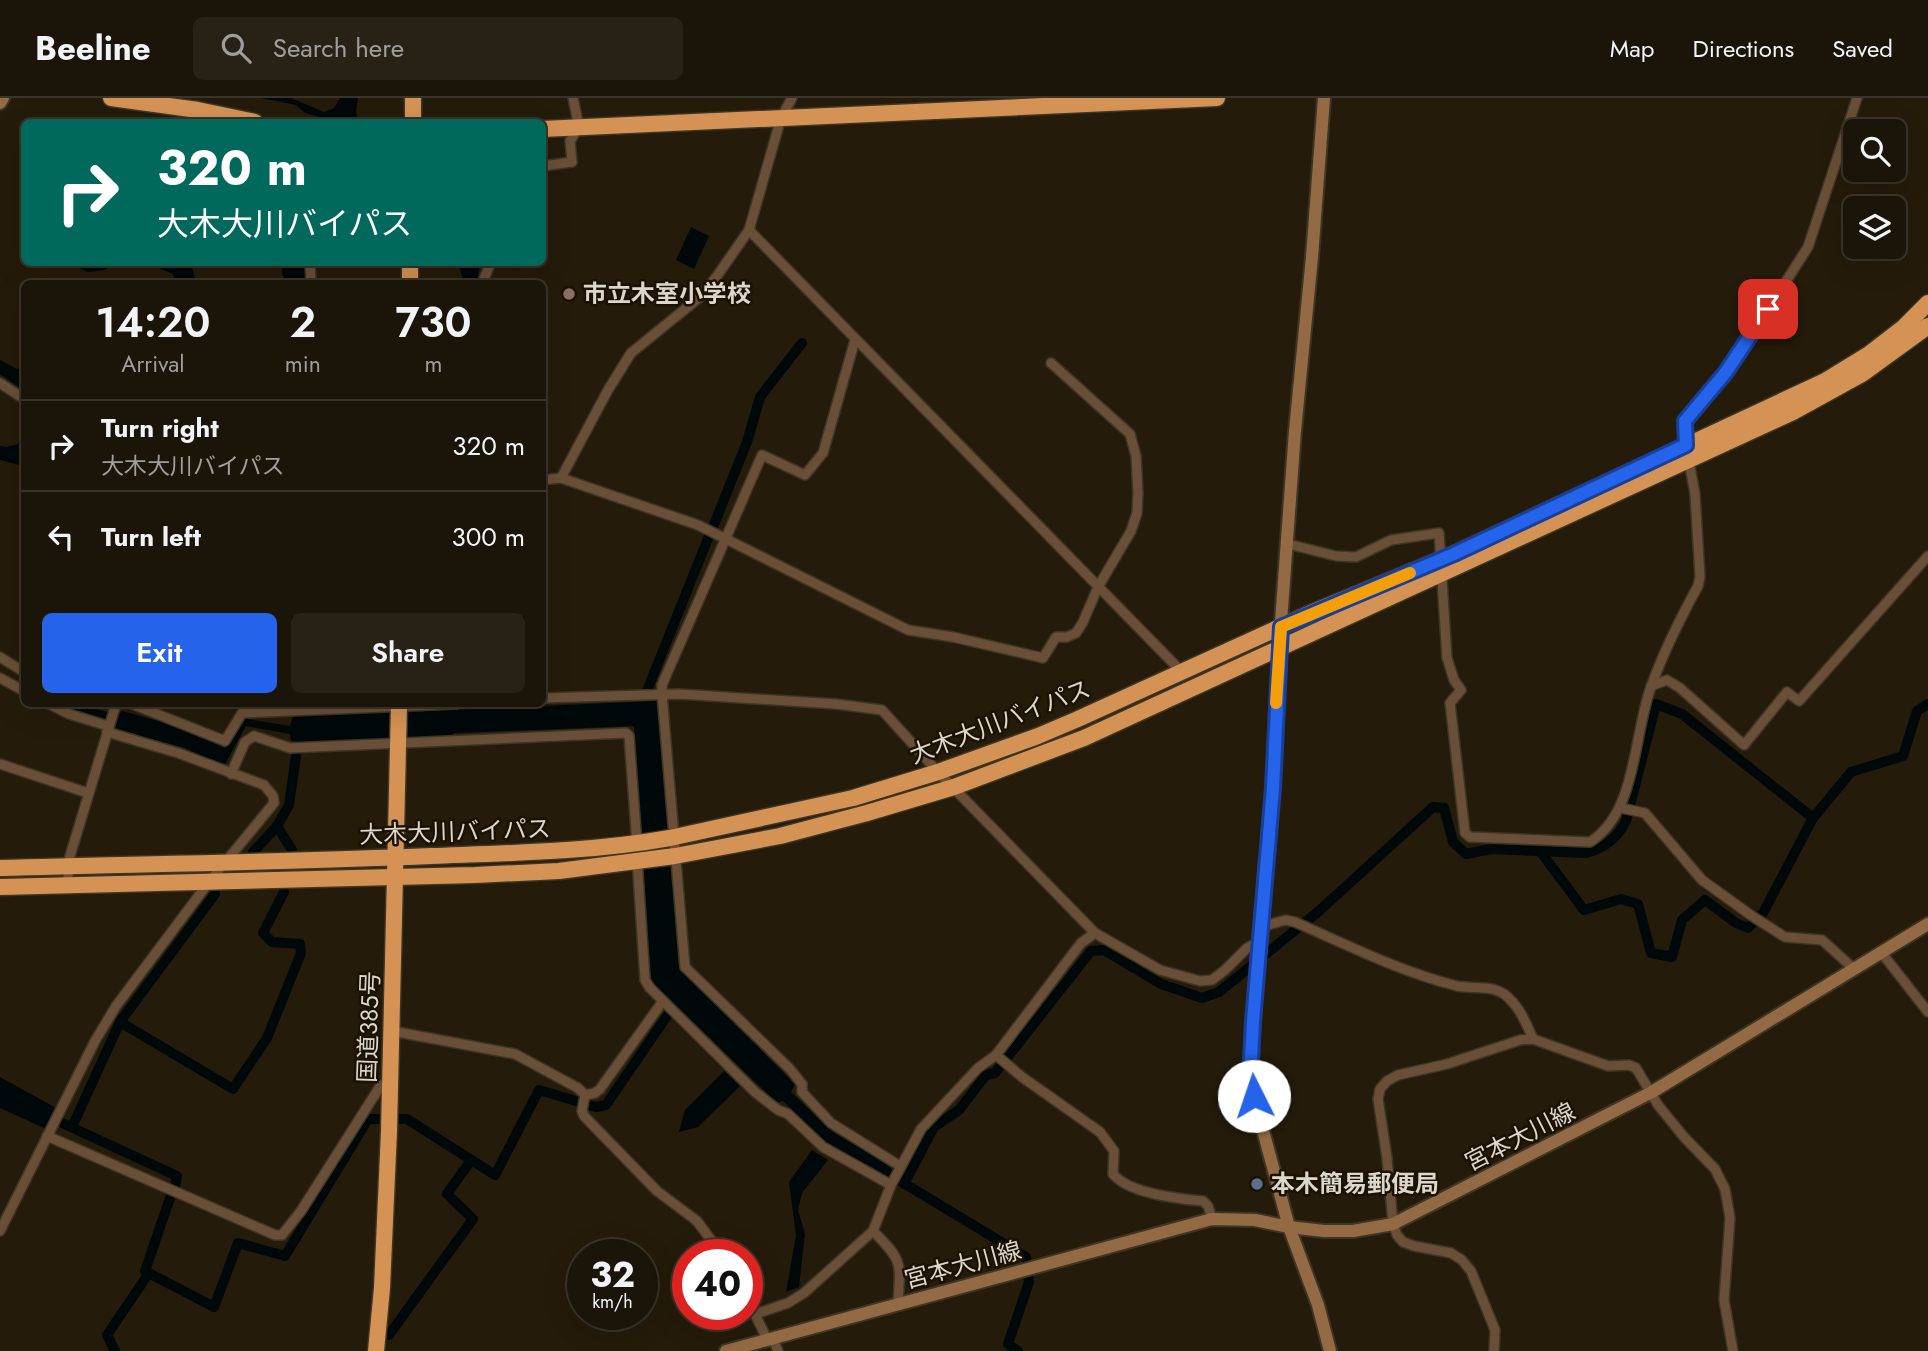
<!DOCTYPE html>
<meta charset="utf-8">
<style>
:root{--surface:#1b1408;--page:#282116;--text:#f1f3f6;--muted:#a09e9c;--line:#393329;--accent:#2563eb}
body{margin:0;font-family:Jost,"Noto Sans JP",sans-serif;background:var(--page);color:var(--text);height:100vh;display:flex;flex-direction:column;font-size:26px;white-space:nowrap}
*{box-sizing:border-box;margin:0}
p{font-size:23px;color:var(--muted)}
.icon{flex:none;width:38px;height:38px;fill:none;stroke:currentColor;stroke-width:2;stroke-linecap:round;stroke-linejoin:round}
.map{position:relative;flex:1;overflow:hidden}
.details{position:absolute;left:21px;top:182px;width:525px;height:427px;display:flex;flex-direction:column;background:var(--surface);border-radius:10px;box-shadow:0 7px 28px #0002,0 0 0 2px var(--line)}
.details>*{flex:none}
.banner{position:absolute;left:21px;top:21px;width:525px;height:147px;border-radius:10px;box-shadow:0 7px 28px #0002,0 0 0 2px var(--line);background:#00695c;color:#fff;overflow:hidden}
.buttons{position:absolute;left:1843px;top:21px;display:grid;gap:14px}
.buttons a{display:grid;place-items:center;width:63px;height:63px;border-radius:10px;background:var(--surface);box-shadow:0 7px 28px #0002,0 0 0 2px var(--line);font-size:35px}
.speed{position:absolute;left:567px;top:1141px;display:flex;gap:14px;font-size:35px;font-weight:700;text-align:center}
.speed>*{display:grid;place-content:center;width:91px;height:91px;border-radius:50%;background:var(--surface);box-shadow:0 7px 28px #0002,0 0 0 2px var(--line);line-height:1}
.speed small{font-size:18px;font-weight:400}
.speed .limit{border:10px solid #d22;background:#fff;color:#111}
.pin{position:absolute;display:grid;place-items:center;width:60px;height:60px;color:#fff;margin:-30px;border-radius:14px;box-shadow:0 4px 10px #0006}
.me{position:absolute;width:77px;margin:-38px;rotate:356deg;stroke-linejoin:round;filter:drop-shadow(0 0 5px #0008)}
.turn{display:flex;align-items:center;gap:24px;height:147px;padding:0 21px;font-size:32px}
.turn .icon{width:91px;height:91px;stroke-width:2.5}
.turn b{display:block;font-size:49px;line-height:60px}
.eta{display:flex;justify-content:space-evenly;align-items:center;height:119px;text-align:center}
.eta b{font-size:42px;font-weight:600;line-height:49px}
.action{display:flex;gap:14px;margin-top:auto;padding:14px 21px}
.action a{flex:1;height:80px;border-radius:10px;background:var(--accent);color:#fff;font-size:28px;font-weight:600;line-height:80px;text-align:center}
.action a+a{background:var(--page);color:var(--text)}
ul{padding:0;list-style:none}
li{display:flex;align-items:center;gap:21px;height:91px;padding:0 21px;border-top:2px solid var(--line)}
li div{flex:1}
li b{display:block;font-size:26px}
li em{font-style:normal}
header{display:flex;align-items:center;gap:42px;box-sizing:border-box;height:98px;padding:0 35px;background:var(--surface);border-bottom:2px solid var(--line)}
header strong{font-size:33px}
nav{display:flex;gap:38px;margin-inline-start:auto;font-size:24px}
.search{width:490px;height:63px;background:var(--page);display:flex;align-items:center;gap:18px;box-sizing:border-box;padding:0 24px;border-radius:10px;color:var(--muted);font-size:26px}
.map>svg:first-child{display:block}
</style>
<header>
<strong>Beeline</strong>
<div class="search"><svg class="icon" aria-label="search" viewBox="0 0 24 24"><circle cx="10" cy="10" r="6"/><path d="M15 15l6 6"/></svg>Search here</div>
<nav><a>Map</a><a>Directions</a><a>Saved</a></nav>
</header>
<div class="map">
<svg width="1928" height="1253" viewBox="0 0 1928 1253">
<rect width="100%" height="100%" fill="#241b0a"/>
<!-- water -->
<g fill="#00080a">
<path d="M 261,0 L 291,0 L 324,14 L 334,10 L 340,0 L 358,0 L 356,13 L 358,24 L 336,24 L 305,15 L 296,7 Z"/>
<path d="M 691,129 L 709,138 L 694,171 L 676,162 Z"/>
<path d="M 69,165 L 191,165 L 196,185 L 175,185 L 173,176 L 156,169 L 120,165 L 104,172 L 88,174 Z"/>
<path d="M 282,165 L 308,165 L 307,185 L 287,185 L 282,176 Z"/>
<path d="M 458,165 L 480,165 L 477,185 L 464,185 Z"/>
<path d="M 0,262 L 17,271 L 24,265 L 23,292 L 0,276 Z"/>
<path d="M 24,334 L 24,365 L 23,368 L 0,362 L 0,348 L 7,349 L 18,346 L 21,336 Z"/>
<path d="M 656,603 L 659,606 L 679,870 L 795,986 L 791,994 L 833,1034 L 887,1066 L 894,1073 L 890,1080 L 881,1078 L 821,1041 L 783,1003 L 777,1005 L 651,883 L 634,628 L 454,635 L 449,639 L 304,645 L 291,643 L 290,636 L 246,628 L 224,668 L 185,650 L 115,631 L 116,625 L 72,613 L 58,606 L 79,606 L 118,617 L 122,613 L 180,629 L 225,650 L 242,620 L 290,628 L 293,618 L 449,609 L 453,612 Z"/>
<path d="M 724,973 L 740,988 L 698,1029 L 679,1034 L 685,1012 Z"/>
<path d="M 0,979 L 56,1010 L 46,1031 L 0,1010 Z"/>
<path d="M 812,1052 L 828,1062 L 802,1095 L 798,1112 L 805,1136 L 799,1189 L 786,1194 L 796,1137 L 789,1084 Z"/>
</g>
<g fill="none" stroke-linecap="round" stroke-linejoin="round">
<!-- canal -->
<g stroke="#00080a" stroke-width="10">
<path d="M 713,429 L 747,344 L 760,299 L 802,245"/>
<path d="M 648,590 L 709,438"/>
<path d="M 277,728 L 292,752"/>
<path d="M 1540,753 L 1584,812 L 1621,801 L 1638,806 L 1651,855 L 1672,859 L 1682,822 L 1705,802 L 1736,825 L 1748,830 L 1763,815 L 1813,720 L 1851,674 L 1903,658 L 1917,613 L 1928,606"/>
<path d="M 253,754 L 277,728 L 289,707 L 296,658"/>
<path d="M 120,924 L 233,991 L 267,940 L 301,855 L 300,846 L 272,844 L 263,835 L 284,794"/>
<path d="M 47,1018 L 177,1078 L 175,1088"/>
<path d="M 72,1029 L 120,924 L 215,796"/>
<path d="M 887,1075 L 1026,1159 L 1029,1184 L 1008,1246 L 1018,1253"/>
<path d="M 904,1086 L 934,1029 L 959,1012 L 986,977 L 995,975 L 1091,853 L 1104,852 L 1161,886 L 1202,900 L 1219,894 L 1319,813 L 1433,709 L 1444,710 L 1453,744 L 1466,756 L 1491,751 L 1587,755 C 1604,750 1618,739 1626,723 L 1656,606 L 1682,616 L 1813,720"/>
<path d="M 171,1097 L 145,1173 L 214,1209 L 238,1145 L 285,1158 L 368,1021 L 407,1021 L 495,1077 L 539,992 L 596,1009 L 606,1007 L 669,915"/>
<path d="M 389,1237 L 473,1121 L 447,1096 L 471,1062"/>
<path d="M 115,1253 L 107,1237 L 149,1175"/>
</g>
<!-- street casing -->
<g stroke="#3e3525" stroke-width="12">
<g id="street">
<path d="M 542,68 L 572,64 L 570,43 L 579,29 L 573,0"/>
<path d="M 749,132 L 1182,574"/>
<path d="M 310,164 L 311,186"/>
<path d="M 482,186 L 491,164"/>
<path d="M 855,242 L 823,355 L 805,377 L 762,357 L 662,587 L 662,596 L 685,869 L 790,971 L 802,986 L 802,994 L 831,1025 L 900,1068"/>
<path d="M 0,285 L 24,301"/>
<path d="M 561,380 L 608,292 L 631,255 L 700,199 L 717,178 L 749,132 L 781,20 L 792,0"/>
<path d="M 542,382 L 561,380 L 698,427 L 908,532 L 953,539 L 1043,560 L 1056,539 L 1067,539 L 1076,535 L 1083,524 L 1098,489 L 1131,433 L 1137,415 L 1138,395 L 1136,358 L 1130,336 L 1051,265"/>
<path d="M 1288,446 L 1336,458 L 1356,459 L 1391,442 L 1439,435 L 1447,560 L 1454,582 L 1461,592 L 1450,605 L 1465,735 L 1470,739 L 1590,744 C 1638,714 1633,634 1652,586 C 1664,553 1681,519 1698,488 L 1700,479 L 1695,396 L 1686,347 L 1685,323 L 1748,243 L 1808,149 L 1857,0"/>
<path d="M 0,559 L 24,574"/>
<path d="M 0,580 L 24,593"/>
<path d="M 1651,588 L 1667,582 L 1680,590 L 1744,647 L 1787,594 L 1799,603 L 1928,458"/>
<path d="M 542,600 L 679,596 L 836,606 L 882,612 L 938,674 L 1095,835 L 1160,872 L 1200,883 L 1212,882 L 1225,872 L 1247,850 L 1258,844"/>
<path d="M 49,606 L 69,616 L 108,628"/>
<path d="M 132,606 L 225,643 L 242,615 L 456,606"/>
<path d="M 0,666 L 88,695"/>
<path d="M 231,676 L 245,644 L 254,638 L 290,650 L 626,635 L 629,638 L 637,747"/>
<path d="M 1621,710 L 1645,715 L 1702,782 L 1752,818 L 1785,839 L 1822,842 L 1853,870"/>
<path d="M 637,761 L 645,882 L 650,890 L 755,994 L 778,1012 L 788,1016 L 823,1049 L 891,1087"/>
<path d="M 67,788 L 70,758 L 116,606"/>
<path d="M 1260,829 L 1286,822 L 1295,824 C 1347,847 1401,874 1457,888 C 1472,891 1491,887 1504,896 C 1519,907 1526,925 1533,941"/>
<path d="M 1881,854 L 1928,914"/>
<path d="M 392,933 L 515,956 L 578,990 L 585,997 L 582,1013 L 584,1018 L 657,1093 L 697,1123 L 722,1157"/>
<path d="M 996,957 L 1022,979 L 1100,1034 L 1114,1053 L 1113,1076 C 1128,1095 1179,1101 1203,1103 L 1208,1108 L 1212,1121"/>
<path d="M 585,997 L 595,995 L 600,991 L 663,903"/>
<path d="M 47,1038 L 275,1137 L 282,1137 L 301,1113 L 381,987 L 389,988"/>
<path d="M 0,1133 L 95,943 L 116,908 L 209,784 L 274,705 L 273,698 L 264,687 L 178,655 L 107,634"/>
<path d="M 873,1133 C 904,1164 900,1164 898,1206"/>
<path d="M 747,1200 L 768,1243"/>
<path d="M 755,1216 L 788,1205 L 804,1195 L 873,1133 L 891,1087 L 921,1031 L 978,970 L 996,957 L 1081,845 L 1095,835"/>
<path d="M 773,1241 L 778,1253"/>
<path d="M 1494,1253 L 1495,1232 L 1471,1173 L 1462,1162 L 1451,1155 L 1414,1148 L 1403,1144 L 1397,1137 L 1393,1126 L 1387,1060 L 1378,1001 L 1380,991 L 1387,983 L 1398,977 L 1447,966 L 1520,942 L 1533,941 L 1608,968 L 1629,967 L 1636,970 L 1658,1007 L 1684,1039 L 1715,1071 L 1725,1091 L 1730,1120 L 1724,1202 L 1733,1253"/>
</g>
</g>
<!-- secondary casing -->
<g stroke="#3e3525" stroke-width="16">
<g id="secondary">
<path d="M 1324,0 L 1312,159 L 1295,333 L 1279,551 L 1273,690 L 1258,852 L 1251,962 L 1254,998 L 1264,1036 L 1289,1129 L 1318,1207 L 1330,1253"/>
<path d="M 0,5 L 3,0"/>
<path d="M 726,1253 L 1212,1121 L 1255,1122 L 1289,1129 L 1324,1133 L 1353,1133 L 1393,1126 L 1652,994 L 1928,826"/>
</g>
</g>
<!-- highway casing -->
<g stroke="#3e3525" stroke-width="19">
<g id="highway">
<path d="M 111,0 L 198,12 L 255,24"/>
<path d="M 413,0 L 413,24"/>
<path d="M 542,31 L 1217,0"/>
<path d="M 410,186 L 410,164"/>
<path d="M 0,770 C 144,766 288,764 431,758 C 511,755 591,754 670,740 L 853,700 L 938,674 L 1038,638 L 1078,621 L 1311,515 L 1454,456 L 1825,283 L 1869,256 L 1904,229 L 1928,205"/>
<path d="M 0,789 L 475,777 L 559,773 L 675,758 L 780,738 L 867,715 L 954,689 L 1084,640 L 1793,314 L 1862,276 L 1928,228"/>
<path d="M 376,1253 L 382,1190 L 389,1033 L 399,606"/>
</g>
</g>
<!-- street -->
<use href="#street" stroke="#694f37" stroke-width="9"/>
<!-- secondary -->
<use href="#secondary" stroke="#946a44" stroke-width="12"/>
<!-- highway -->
<use href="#highway" stroke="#d49255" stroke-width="16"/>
</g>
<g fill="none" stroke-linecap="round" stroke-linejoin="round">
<!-- route casing -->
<g stroke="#184099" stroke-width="18">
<path id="route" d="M 1254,998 L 1251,962 L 1253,923 L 1273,690 L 1281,529 L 1454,456 L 1686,347 L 1685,323 L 1726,274 L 1768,211"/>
</g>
<!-- route -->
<use href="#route" stroke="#2563eb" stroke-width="12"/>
<!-- slow -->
<path stroke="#f59e0b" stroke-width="12" d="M 1276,605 L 1281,529 L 1410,475"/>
</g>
<!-- markers -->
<circle fill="#8d6e63" stroke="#1b1203" stroke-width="2.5" cx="569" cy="196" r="7"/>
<circle fill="#5c6f8a" stroke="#1b1203" stroke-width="2.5" cx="1257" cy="1086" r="7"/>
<g text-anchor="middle" stroke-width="5" stroke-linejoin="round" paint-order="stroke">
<!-- poi labels -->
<g font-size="24" font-weight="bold" fill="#dcd6cb" stroke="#1b1203" text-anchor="start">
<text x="583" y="204">市立木室小学校</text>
<text x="1271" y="1094">本木簡易郵便局</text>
</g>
<!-- street labels -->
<g font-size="24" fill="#dcd6cb" stroke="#1b1203">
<text transform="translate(1000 624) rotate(-21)" y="8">大木大川バイパス</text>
<text transform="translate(455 734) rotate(-2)" y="8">大木大川バイパス</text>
<text transform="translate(369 929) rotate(-88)" y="8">国道385号</text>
<text transform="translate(1520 1039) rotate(-27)" y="8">宮本大川線</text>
<text transform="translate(963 1167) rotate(-15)" y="8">宮本大川線</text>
</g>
</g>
</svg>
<div class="buttons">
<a><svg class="icon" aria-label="search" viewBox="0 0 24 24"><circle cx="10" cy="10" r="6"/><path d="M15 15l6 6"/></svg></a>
<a><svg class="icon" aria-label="layers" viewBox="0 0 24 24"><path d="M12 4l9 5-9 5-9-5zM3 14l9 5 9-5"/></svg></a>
</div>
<div class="speed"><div>32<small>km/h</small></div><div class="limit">40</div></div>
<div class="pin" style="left:1768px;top:211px;background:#d93025"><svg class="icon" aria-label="arrive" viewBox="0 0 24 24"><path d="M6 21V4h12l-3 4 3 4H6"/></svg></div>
<svg class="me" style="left:1254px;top:998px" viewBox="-20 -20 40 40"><circle r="19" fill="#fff"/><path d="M0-13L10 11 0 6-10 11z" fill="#2563eb"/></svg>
<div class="banner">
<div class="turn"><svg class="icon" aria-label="right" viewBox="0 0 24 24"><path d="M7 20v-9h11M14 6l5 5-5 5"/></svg><div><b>320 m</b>大木大川バイパス</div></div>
</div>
<section class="details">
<div class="eta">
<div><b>14:20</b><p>Arrival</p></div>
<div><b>2</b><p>min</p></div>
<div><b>730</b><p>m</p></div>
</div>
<ul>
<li><svg class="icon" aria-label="right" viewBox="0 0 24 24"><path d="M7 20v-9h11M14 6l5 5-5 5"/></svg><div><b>Turn right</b><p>大木大川バイパス</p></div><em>320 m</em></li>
<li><svg class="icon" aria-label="left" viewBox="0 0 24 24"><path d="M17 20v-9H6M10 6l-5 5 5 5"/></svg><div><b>Turn left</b></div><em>300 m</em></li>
</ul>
<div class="action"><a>Exit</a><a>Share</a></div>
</section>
</div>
